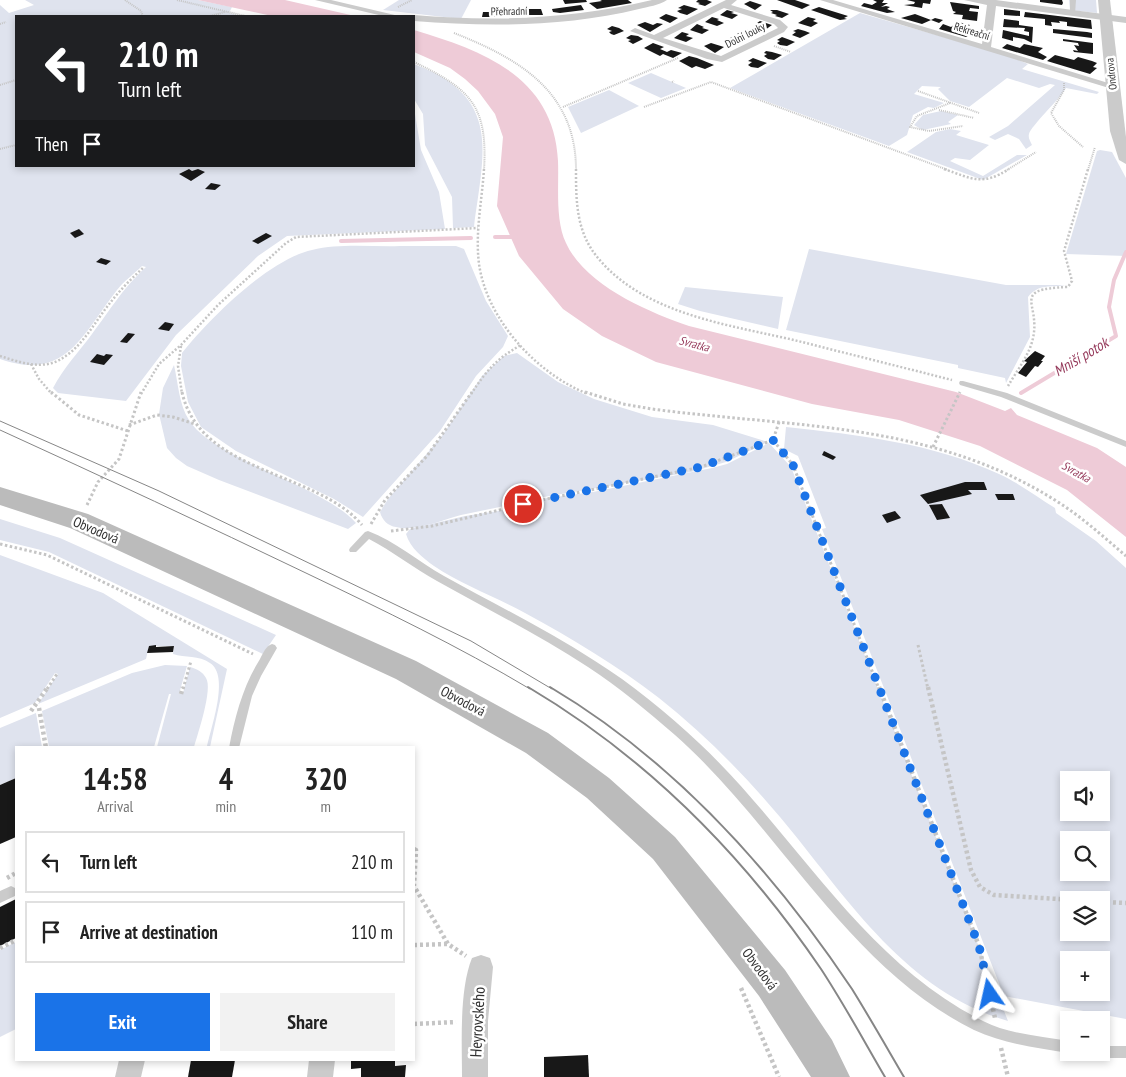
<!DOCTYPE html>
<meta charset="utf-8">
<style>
:root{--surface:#fff;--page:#f2f2f2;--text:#222;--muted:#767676;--line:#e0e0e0;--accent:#1a73e8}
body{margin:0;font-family:"PT Sans Narrow",sans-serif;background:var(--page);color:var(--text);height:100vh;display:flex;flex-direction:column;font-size:19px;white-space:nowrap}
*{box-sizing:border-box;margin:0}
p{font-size:16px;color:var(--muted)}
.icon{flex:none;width:28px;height:28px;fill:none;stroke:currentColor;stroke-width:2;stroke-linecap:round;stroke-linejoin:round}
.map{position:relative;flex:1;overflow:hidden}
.details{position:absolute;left:15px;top:746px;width:400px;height:315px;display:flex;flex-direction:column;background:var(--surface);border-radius:0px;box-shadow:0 2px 8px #0003}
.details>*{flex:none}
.banner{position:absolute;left:15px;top:15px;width:400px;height:152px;border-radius:0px;box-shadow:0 2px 8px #0003;background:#202124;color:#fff;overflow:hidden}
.fabs{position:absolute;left:1060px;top:771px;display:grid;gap:10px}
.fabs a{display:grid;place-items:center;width:50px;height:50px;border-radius:0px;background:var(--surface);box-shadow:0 2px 8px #0003;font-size:25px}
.pin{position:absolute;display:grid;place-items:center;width:42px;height:42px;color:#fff;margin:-21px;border:2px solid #fff;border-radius:50%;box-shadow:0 1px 5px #0007}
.me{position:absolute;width:55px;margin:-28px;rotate:349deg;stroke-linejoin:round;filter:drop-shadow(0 0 4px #0008)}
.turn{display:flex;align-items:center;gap:18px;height:105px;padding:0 20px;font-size:22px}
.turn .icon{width:65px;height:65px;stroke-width:2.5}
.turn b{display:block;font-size:35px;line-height:42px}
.then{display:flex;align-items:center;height:48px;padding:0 20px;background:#0003;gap:10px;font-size:19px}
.eta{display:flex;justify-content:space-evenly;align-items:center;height:85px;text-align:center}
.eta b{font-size:30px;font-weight:700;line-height:35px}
.action{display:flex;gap:10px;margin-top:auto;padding:10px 20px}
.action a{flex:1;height:58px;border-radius:0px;background:var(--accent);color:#fff;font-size:20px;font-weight:700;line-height:58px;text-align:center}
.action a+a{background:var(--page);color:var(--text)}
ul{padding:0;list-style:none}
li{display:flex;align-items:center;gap:15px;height:62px;margin:0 10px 8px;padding:0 10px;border:2px solid var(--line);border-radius:0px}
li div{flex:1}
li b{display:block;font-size:19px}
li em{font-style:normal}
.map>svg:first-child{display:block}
</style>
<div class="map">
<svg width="1126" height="1077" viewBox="0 0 1126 1077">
<rect width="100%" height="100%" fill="#fff"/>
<!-- green -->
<g fill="#dfe3ee" fill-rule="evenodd">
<path d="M 25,0 L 198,0 L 232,7 L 229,13 L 241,16 L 16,16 L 16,166 L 414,166 L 414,108 L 421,150 L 439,192 L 445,229 L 287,236 L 258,256 L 176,335 L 126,401 L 58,393 L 53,388 C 64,367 78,353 92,334 C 111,309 122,289 146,267 L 142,266 C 134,274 124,281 117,290 C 82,335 66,382 0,359 L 0,5 L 9,13 L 34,5 Z"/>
<path d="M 399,0 L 471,0 L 461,19 L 383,10 Z"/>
<path d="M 1069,0 L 1096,0 L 1097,13 L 1070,10 Z"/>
<path d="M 860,13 L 1009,56 L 1028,64 L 1022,69 L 1099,92 L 1097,94 L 1066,88 C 1059,100 1031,126 1029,134 C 1028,138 1030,141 1032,145 L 1026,149 L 1019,139 L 1008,134 L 995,140 L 989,137 L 1008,126 L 1055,85 L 1050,84 L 1039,88 L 1007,78 L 969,107 L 950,101 L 938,89 L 941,87 L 922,86 L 914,94 L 944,103 L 934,108 L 928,107 L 913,115 L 907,135 L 889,146 L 730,88 Z"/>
<path d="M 414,64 C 502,97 484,151 474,227 L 453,228 L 452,197 L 425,145 L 423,114 L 414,99 Z"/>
<path d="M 651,73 L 686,88 L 661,98 L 628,83 Z"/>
<path d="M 609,90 L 639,106 L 581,133 L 568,107 Z"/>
<path d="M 941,111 L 958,115 L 948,122 L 951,124 L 923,130 L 914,125 L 923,115 Z"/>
<path d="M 950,129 L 961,131 L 956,135 L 989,145 L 970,160 L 955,158 L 950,161 L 983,176 L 1017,155 L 1027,155 L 983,180 L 907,152 L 936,132 Z"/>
<path d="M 1100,150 L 1112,152 L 1126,178 L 1126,256 L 1066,254 L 1097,151 Z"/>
<path d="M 400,246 L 456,246 L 464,249 L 486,301 L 508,336 L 503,347 L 476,376 L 440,431 L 363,517 L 334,499 L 236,451 L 201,427 L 188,402 L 181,366 L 182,353 C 210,318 268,260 312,250 C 340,243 372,247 400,246 Z"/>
<path d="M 809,249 L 1006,285 L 1065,285 C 1051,288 1039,283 1028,297 L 1030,337 L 1006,383 L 1005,378 L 958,368 L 958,365 L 786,330 Z"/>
<path d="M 685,287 L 783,297 L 778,329 L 700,311 L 678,304 Z"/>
<path d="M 517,353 L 558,382 L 594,399 L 652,417 L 713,425 L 768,442 L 726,462 L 691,472 L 526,500 C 504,507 483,510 461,515 C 442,520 416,532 396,527 C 388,526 382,520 380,512 L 388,499 L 442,436 L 482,376 L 504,356 Z"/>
<path d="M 174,365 C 178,382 179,405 189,420 C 198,434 213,443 227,451 C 263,473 330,494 356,523 L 348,529 L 219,480 L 187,466 L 176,458 L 167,448 L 159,414 L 163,388 Z"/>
<path d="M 786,427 C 859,435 932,443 999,474 C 1019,483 1037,497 1055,508 L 1056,513 L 1096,541 L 1126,568 L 1126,1019 L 1004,996 L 822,529 L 826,528 L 798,456 L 784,449 ZM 1069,780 L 1101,780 L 1101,812 L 1069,812 ZM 1069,840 L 1101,840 L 1101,872 L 1069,872 ZM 1069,900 L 1101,900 L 1101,932 L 1069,932 ZM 1069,960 L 1101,960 L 1101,992 L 1069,992 Z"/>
<path d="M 769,443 L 791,467 L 1008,1021 C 904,991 846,896 780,817 C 744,774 703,733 659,698 C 618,666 571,638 525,613 C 496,597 462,585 434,566 C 423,558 410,548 406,534 L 410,529 L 465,516 L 505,510 L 533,500 L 593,492 L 712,468 L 727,464 Z"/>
<path d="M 0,519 L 60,538 L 276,635 L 263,654 L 49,552 L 0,540 Z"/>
<path d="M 0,555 L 103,593 L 227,669 L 210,747 L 207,747 C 211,727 230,676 210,663 C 199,655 185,658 173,654 L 174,646 L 149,646 L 146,659 L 38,704 L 58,674 L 55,673 L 35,703 L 0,718 Z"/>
<path d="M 165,665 L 187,666 L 179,694 L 183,693 L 190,667 C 197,669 203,672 206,678 C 213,689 198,733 194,747 L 157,747 L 171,694 L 169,694 L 154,747 L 49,747 L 42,711 L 132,673 Z"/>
<path d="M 36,713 L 42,747 L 16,748 L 16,778 L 0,785 L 0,728 Z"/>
<path d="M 16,942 L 16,1029 L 0,1037 L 0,950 Z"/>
</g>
<!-- water -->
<g fill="#eecbd7">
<path d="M 198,0 L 285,0 L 355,16 L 272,16 Z"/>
<path d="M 414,30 C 484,51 554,77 558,161 C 559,187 555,220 566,243 C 585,285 648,312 689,326 L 956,392 L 1005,411 L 1011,408 L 1017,415 L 1097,448 L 1126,467 L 1126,537 L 1067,490 L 980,446 L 899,420 L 812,404 L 656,362 L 602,336 L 563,309 L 519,256 L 497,206 L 503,137 L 495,114 L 478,91 L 465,79 L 450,68 L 414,52 Z"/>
</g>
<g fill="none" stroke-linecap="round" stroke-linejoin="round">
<!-- stream -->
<g stroke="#eecbd7" stroke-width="4">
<path d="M 495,237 L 516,237"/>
<path d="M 341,241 L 471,238"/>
<path d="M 1021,393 L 1116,336 L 1109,307 L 1114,280 L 1126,252"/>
</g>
</g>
<!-- building -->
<g fill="#181818">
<path d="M 563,0 L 586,0 L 587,2 L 565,4 Z"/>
<path d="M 600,0 L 628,0 L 632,3 L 597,9 L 589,3 L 602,1 Z"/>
<path d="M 698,0 L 707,0 L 712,2 L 705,6 L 698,4 L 700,3 L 696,2 Z"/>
<path d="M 777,0 L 795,0 L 810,5 L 802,9 Z"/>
<path d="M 873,0 L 884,0 L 882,3 L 888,3 L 881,7 L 886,6 L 890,7 L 887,9 L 895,12 L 887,13 L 861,6 L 864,3 L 872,5 L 877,2 Z"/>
<path d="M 907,0 L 931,0 L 930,4 L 923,3 L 922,8 L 904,5 L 914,4 L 915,2 Z"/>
<path d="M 1040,0 L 1062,0 L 1063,3 L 1062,5 L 1040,2 Z"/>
<path d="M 750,1 L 762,5 L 755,10 L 744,4 Z"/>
<path d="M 950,2 L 979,6 L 979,9 L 970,8 L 969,11 L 978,12 L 977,21 L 962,19 L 963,15 L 953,14 L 956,12 L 953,11 Z"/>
<path d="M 581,5 L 584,10 L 560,13 L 553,12 L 552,9 Z"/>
<path d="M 684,5 L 698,9 L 687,15 L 680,13 L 677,11 L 682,9 L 678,8 Z"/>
<path d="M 819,7 L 848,16 L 844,18 L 847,19 L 840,20 L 811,10 Z"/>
<path d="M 527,9 L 541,9 L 543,15 L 512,15 L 511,10 Z"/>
<path d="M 1004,9 L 1020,11 L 1020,16 L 1004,15 Z"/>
<path d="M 727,10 L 734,12 L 731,13 L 738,15 L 732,19 L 720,15 Z"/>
<path d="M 770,10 L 777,10 L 789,14 L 782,18 L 775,16 L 777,15 L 771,13 L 773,12 Z"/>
<path d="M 483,12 L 499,12 L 500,13 L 495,17 L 482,17 Z"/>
<path d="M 1025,12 L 1091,20 L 1092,29 L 1067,26 L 1067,22 L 1059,21 L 1060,23 L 1051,22 L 1052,26 L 1045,25 L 1045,19 L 1024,17 Z"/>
<path d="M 666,14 L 678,18 L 670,23 L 659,18 Z"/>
<path d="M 915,14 L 931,20 L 935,18 L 943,20 L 939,23 L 931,20 L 922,24 L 901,18 Z"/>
<path d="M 712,17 L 719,19 L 717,20 L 724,23 L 717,26 L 705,22 Z"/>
<path d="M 808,17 L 816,19 L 813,21 L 818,23 L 811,27 L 798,23 Z"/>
<path d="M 1004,19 L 1019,21 L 1019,25 L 1033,27 L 1032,43 L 1024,39 L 1013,37 L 1013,41 L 1002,38 L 1003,30 L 1029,36 L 1029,32 L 1024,31 L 1025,28 L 1003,27 Z"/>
<path d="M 760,21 L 772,25 L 765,30 L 754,25 Z"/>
<path d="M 645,22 L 653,25 L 657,23 L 663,24 L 650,32 L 637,25 Z"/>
<path d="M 958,22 L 970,25 L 964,30 L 973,33 L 966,37 L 939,29 L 943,24 L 951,27 Z"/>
<path d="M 697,24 L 704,27 L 702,28 L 709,30 L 702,34 L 690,30 Z"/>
<path d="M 612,26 L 619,28 L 624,31 L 614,35 L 611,34 L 609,32 L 612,31 L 607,29 Z"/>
<path d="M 746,29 L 758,33 L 750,38 L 737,34 Z"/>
<path d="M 798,29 L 805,31 L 810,33 L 800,38 L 792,35 L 796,32 L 793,31 Z"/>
<path d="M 1053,29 L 1087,32 L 1092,33 L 1092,38 L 1053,33 Z"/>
<path d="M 682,32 L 689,34 L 686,36 L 693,38 L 686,42 L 674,38 Z"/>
<path d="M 631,35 L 638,36 L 643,39 L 633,44 L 628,41 L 631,40 L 626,38 Z"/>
<path d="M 732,37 L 745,41 L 735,46 L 723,42 Z"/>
<path d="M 782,37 L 790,40 L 795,42 L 787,46 L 780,45 L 777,43 L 780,41 L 777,40 Z"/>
<path d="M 1063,39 L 1093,43 L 1093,54 L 1074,52 L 1073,50 L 1078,51 L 1074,45 L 1079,46 L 1078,43 L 1063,41 Z"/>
<path d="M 653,43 L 664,47 L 660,49 L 667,52 L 671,50 L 682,53 L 673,58 L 663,54 L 660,56 L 644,48 Z"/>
<path d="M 711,43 L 724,47 L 715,53 L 704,46 Z"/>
<path d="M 1007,44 L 1020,48 L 1024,44 L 1043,48 L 1038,52 L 1047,57 L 1043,60 L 1002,48 Z"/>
<path d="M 766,51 L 772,52 L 782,55 L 774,60 L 768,59 L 764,56 L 767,54 L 764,53 Z"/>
<path d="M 1055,55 L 1074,60 L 1078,57 L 1092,61 L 1097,63 L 1093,67 L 1097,68 L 1090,74 L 1047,61 Z"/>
<path d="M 689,56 L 697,58 L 714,65 L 705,69 L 696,66 L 692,68 L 679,61 Z"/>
<path d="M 753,58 L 761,61 L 767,63 L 758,68 L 751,67 L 748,65 L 752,62 L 748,61 Z"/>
<path d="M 189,169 L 192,171 L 198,169 L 205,172 L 191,181 L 179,174 Z"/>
<path d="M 211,183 L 221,185 L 215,190 L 205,189 Z"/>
<path d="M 79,229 L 84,234 L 75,238 L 70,233 Z"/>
<path d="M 266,233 L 272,236 L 258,244 L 252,241 Z"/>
<path d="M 101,258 L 111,261 L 106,265 L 96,262 Z"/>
<path d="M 165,322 L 174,324 L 169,331 L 158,329 Z"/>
<path d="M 128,333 L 135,334 L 127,343 L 120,342 Z"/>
<path d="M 1035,351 L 1045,356 L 1041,361 L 1043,361 L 1038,367 L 1035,366 L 1026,377 L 1018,373 L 1027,362 L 1024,361 Z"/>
<path d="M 97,354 L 104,356 L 106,354 L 113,355 L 104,365 L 90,362 Z"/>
<path d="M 824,451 L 836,457 L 833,460 L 822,455 Z"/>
<path d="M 965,482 L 984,482 L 987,490 L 968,490 L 972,494 L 928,504 L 920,495 Z"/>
<path d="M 995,494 L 1013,494 L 1015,500 L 998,500 Z"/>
<path d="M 942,504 L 950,518 L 937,520 L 929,505 Z"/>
<path d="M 895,511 L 901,518 L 887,523 L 882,515 Z"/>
<path d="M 156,645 L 156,647 L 174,646 L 173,652 L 147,653 L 149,646 Z"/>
<path d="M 16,778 L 16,837 L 0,844 L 0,785 Z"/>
<path d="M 16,899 L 16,938 L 0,946 L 0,907 Z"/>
<path d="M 588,1055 L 589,1077 L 544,1077 L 544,1057 Z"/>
<path d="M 191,1060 L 235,1060 L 232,1077 L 188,1077 Z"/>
<path d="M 351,1060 L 395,1060 L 395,1066 L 406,1065 L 405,1077 L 361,1077 L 361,1068 L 351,1069 Z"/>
</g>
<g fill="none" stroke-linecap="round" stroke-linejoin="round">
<!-- path-far3 -->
<g stroke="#c5c5c5" stroke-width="2" stroke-dasharray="1 1" stroke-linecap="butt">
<path d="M 125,0 L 141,11 L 143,16"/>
<path d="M 177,0 L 245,16"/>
<path d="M 398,7 L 412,0"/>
<path d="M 210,16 L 225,12"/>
<path d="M 0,24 L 6,22"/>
<path d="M 454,33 C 520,59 576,92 576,170"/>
<path d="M 774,46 L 791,52"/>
<path d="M 414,62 C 470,89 488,105 484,170"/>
<path d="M 672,82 L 674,81"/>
<path d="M 1064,83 L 1064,90 L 1051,113 L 1059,126 L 1083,147"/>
<path d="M 0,85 L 16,80"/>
<path d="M 918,91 L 979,113"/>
<path d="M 950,103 L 917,116 L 910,127 L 929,131 L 963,126"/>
<path d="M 563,107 L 678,58"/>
<path d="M 644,107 L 711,82 L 948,170"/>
<path d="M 939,110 L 974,118"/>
<path d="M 0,149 L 16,145"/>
<path d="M 1007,170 L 1036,152"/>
<path d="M 1088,170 L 1095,147"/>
</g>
<!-- path-far2 -->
<g stroke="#c5c5c5" stroke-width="2.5" stroke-dasharray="2 2" stroke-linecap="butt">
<path d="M 484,169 C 482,201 475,232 479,264 C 487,320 537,374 588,394"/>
<path d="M 576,169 C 576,201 576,232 598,258 C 645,315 731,325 798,341 C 849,354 901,367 952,380"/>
<path d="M 944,169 C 973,179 982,186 1009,169"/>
<path d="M 181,346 L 178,366 L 182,394"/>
<path d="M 0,356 C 16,361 35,368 52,363 C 79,354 93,324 110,303 C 120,290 132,278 144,267"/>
<path d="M 31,364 L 39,379 L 52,394"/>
<path d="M 1008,386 C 1016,372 1030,354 1033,338 C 1041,303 1009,289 1068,287 L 1072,281 L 1064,251 L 1088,169"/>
<path d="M 141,394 L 159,364 L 181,345 L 218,305 L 286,243 L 296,237 L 478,228"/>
<path d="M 471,394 C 487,370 496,359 521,345"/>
</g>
<!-- path-far1 -->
<g stroke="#c5c5c5" stroke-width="3" stroke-dasharray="2.5 2.5" stroke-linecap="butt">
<path d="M 51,392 L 79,415 L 128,431"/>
<path d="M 182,392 C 200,474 317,471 362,525"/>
<path d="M 585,392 L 623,404 L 652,409 C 795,428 934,421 1061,504 C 1084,519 1105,538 1126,556"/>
<path d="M 779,422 L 773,440 L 793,465 L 879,689"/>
<path d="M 129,425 L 157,415 L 173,417 L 195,424"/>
<path d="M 933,447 L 960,392"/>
<path d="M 87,505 L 98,482 L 119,459 L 141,392"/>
<path d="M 371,524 L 385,500 L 427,456 L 472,392"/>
<path d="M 391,531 L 432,526 L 542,500 L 701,467 L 773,440"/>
<path d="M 0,544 L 47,555 L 253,654"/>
<path d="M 918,645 L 928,689"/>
<path d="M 47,689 L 57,674"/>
<path d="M 183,689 L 191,661"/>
</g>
<!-- path -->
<g stroke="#c5c5c5" stroke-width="4.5" stroke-dasharray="3 3" stroke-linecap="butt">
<path d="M 879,687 L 979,946 L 995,1018"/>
<path d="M 928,687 L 971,870 L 980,887 L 994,895 L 1074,900"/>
<path d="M 181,694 L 183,687"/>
<path d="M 39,708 L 46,748"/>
<path d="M 31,711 L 48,687"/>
<path d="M 414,849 L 416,850 L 414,886 L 448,944 L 466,956"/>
<path d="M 7,878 L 16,873"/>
<path d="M 1101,902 L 1126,903"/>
<path d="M 414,945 L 448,944"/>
<path d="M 0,948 L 16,940"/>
<path d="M 741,988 L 779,1077"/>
<path d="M 414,1024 L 456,1022"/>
<path d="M 1001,1048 L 1008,1077"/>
</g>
<!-- service -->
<g fill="#cbcbcb" fill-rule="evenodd">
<path d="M 960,381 L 963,381 L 1007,393 L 1126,441 L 1126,447 L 1001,397 L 960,385 L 959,383 Z"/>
<path d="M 368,531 C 395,541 419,562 444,576 C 494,604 546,629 595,661 C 632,684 667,713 699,743 C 795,833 861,960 983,1021 C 1008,1034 1041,1036 1069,1041 L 1069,1052 L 1071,1052 L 1069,1053 C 1037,1048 1004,1044 974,1030 C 847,967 779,827 675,735 C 647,711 619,687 588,667 C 539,635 487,609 437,581 C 414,568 392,551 369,539 L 356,552 L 350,552 L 349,550 L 350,548 L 365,532 Z"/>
<path d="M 272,644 L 275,645 L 277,648 L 261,676 L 252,696 L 239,748 L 229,748 C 235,716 243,686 260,659 C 263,653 266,646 272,644 Z"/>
<path d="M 11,886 L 15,888 L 16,891 L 15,896 L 0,903 L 0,891 Z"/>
<path d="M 1101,1046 L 1126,1046 L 1126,1058 L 1101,1058 L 1096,1057 L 1095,1052 L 1101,1052 Z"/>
</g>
<!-- pedestrian -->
<path fill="#cbcbcb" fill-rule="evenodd" d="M 1070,0 L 1076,0 L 1075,14 L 1070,13 Z"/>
<!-- minor -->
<g fill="#cbcbcb" fill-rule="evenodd">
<path d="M 315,0 L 331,0 L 399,16 L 383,16 Z"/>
<path d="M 652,0 L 667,0 C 660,5 647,7 639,9 C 565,27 489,27 414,21 L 414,16 L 411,16 L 414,15 C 495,22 574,19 652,0 Z"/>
<path d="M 726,0 L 737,0 L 731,5 L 780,20 L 788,27 L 784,32 L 722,62 L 707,59 L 630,31 L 635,28 L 654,35 ZM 724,8 L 774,24 L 778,28 L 721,56 L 663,38 Z"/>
<path d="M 820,0 L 833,0 L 982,44 L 987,5 L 964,0 L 996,0 L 1126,17 L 1126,23 L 996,6 L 991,47 L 1118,86 L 1109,88 Z"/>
<path d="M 481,955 L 490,958 L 493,967 L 488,1021 L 488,1077 L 462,1077 C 462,1043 459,990 472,958 Z"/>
<path d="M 119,1060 L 145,1060 L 141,1077 L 115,1077 Z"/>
<path d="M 309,1060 L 335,1060 L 333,1077 L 307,1077 Z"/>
</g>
<!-- tertiary -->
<path fill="#cbcbcb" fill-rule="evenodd" d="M 1098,0 L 1110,0 L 1126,137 L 1126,164 L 1119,160 L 1110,131 Z"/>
<!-- secondary -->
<path fill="#bbb" fill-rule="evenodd" d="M 0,487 L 88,514 L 416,661 L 548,733 L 609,778 L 675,837 L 785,970 L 832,1040 L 850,1077 L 811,1077 L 759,996 L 653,859 L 587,798 L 526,753 L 396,679 L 70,528 L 0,505 Z"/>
<!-- tram-far1 -->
<g stroke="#868686" stroke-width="1">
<path d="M 0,421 L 159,491 L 471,641 L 552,689"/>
<path d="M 0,430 C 103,477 206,525 308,574 C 383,610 458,646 530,689"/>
</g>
<!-- tram -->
<g stroke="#868686" stroke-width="2">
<path d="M 528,687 C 646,757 744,856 821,969 C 844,1004 864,1041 885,1077"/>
<path d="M 550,687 C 673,760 773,871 852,989 C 870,1018 887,1048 904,1077"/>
</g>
</g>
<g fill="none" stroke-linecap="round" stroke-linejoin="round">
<!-- route -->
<path stroke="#1a73e8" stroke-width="9" stroke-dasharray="0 16.2" d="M 523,504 L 701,467 L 773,440 L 793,465 L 979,946 L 990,994"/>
</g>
<g text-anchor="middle" stroke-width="5" stroke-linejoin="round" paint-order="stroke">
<!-- far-street labels -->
<g font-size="11" fill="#313131" stroke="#fff">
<text transform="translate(509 11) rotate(-1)" y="4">Přehradní</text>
<text transform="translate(972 31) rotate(17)" y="4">Rekreační</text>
<text transform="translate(745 35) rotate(-27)" y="4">Dolní louky</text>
<text transform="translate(1111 74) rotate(-96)" y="4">Ondrova</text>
</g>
<!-- far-water labels -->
<g font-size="12" font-style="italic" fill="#963b5c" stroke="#fff">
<text transform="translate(694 344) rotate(15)" y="4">Svratka</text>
<text transform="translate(1076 472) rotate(29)" y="4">Svratka</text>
</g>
<!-- street labels -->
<g font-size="14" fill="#313131" stroke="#fff">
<text transform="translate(96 530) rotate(23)" y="5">Obvodová</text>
<text transform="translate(463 701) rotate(28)" y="5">Obvodová</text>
<text transform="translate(760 969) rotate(53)" y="5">Obvodová</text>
</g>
<!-- water labels -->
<g font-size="15" font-style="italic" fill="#963b5c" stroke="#fff">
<text transform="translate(1081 357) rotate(-31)" y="5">Mniší potok</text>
</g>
<!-- near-street labels -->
<g font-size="16" fill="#313131" stroke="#fff">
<text transform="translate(477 1022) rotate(-87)" y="6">Heyrovského</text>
</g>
</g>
</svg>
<div class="fabs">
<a><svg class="icon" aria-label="sound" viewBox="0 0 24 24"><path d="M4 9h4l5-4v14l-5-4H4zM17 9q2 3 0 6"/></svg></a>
<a><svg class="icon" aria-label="search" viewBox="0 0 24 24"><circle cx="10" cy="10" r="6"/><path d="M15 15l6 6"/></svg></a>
<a><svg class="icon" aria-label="layers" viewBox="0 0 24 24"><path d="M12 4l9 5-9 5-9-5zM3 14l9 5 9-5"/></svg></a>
<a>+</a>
<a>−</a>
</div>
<div class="pin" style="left:523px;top:504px;background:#d93025"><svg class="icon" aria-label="arrive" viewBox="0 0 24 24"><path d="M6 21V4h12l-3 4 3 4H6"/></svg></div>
<svg class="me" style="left:990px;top:994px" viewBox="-20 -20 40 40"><path d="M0-17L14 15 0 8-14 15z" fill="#1a73e8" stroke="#fff" stroke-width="4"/></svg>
<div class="banner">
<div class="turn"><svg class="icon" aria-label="left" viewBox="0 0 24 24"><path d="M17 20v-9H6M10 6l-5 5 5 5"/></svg><div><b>210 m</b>Turn left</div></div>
<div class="then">Then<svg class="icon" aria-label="arrive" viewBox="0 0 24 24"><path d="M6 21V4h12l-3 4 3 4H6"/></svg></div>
</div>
<section class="details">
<div class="eta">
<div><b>14:58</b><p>Arrival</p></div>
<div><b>4</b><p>min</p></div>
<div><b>320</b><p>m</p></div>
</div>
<ul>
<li><svg class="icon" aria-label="left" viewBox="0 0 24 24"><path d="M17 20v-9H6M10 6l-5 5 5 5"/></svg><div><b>Turn left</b></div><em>210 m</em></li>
<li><svg class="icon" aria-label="arrive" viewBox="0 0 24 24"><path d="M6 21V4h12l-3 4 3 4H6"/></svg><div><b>Arrive at destination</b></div><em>110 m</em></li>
</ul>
<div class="action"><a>Exit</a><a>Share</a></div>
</section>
</div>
